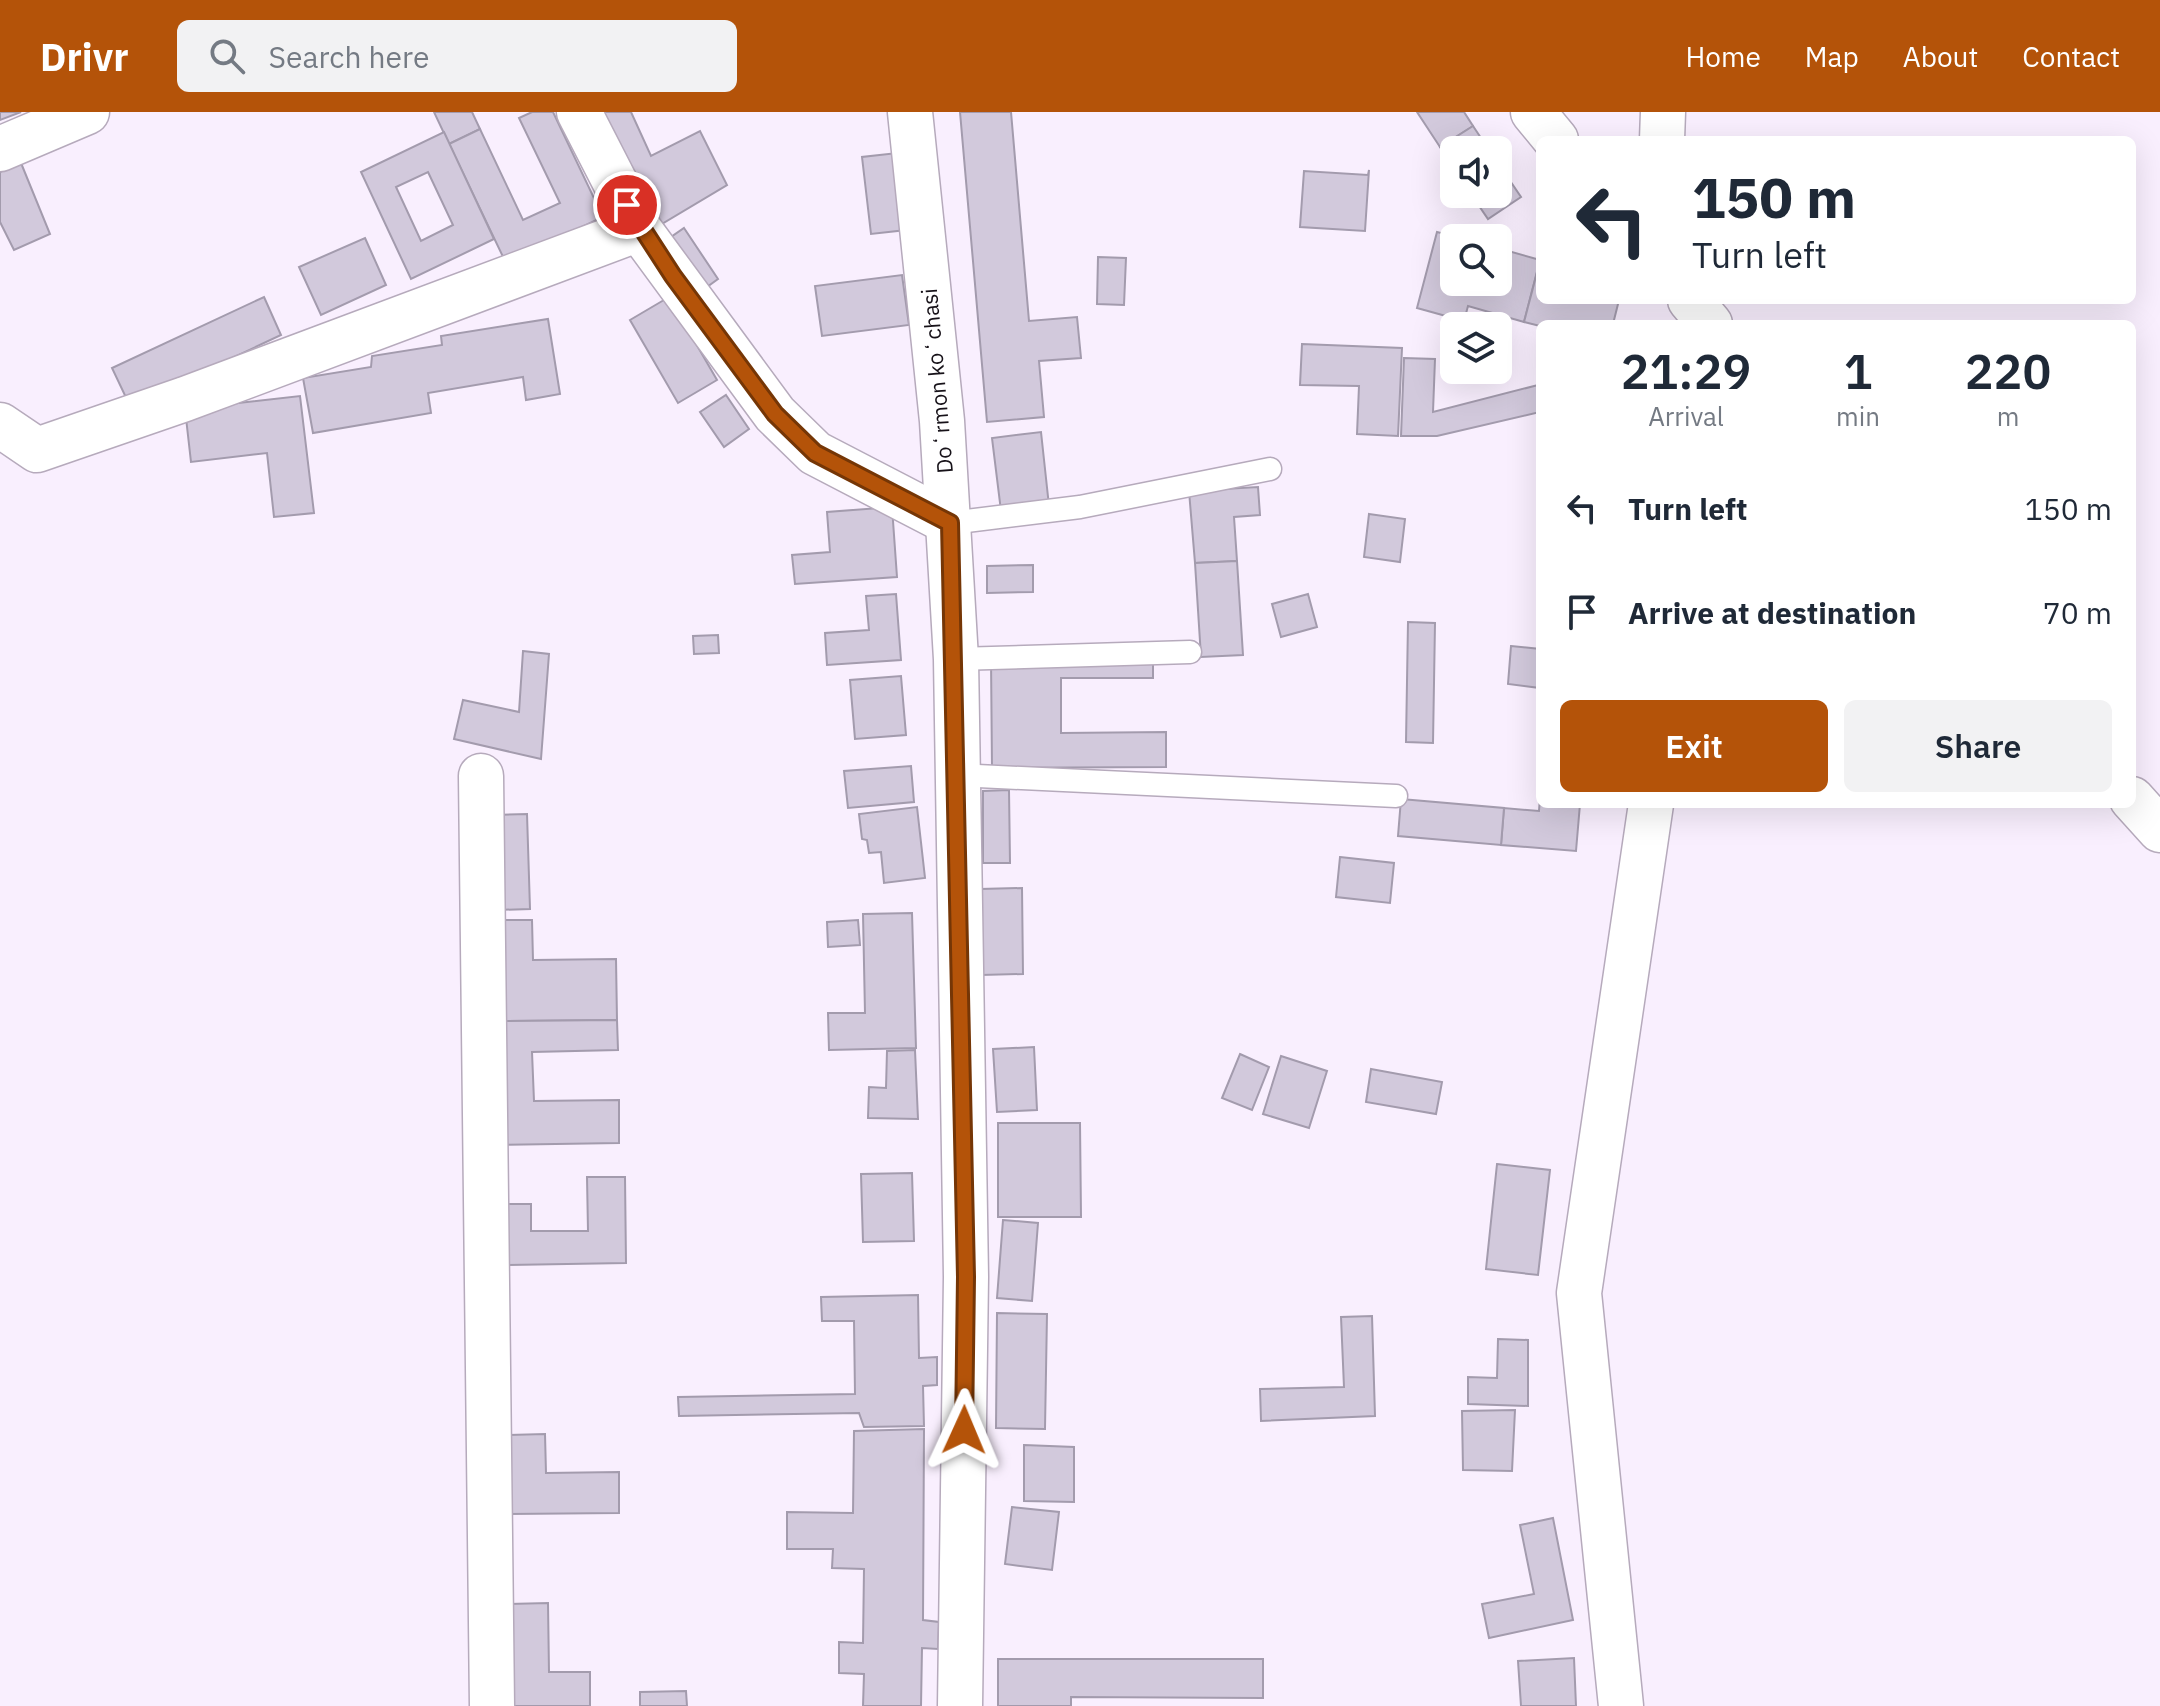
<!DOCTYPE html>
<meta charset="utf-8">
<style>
:root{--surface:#fff;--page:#f2f2f3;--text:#1f2937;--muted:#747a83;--accent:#b45309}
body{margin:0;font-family:"IBM Plex Sans",sans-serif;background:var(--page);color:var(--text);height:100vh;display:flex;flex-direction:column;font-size:30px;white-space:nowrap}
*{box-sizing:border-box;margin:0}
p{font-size:26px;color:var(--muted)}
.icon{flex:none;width:44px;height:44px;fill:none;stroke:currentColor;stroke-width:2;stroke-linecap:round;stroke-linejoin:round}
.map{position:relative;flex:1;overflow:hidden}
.side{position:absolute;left:1536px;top:208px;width:600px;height:488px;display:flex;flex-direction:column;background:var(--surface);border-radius:12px;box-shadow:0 8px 32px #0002}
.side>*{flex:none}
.top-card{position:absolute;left:1536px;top:24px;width:600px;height:168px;border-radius:12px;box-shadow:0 8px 32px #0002;background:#fff;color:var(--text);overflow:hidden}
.buttons{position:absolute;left:1440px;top:24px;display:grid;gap:16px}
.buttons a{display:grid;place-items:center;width:72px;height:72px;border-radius:12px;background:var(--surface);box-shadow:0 8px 32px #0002;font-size:40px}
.pin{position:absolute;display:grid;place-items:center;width:68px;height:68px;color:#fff;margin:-34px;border:4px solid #fff;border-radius:50%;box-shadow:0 2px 8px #0007}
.me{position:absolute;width:88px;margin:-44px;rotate:1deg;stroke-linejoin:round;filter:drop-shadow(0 0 6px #0008)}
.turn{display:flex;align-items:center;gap:28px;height:168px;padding:0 24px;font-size:36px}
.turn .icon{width:104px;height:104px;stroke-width:2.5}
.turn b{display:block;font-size:56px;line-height:68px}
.eta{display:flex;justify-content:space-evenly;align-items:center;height:136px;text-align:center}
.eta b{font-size:48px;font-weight:600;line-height:56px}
.action{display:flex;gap:16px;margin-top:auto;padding:16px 24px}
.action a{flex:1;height:92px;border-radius:12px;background:var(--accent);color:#fff;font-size:32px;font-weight:600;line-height:92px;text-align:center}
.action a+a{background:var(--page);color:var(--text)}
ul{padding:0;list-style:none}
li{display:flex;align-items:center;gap:24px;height:104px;padding:0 24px}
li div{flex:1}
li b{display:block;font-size:30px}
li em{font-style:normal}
header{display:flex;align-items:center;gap:48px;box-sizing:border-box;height:112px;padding:0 40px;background:var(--accent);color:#fff}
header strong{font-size:38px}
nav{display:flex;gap:44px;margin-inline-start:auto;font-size:28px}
.search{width:560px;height:72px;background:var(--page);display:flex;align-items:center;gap:20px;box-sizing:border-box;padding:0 28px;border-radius:12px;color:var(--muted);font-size:30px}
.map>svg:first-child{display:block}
</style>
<header>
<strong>Drivr</strong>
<div class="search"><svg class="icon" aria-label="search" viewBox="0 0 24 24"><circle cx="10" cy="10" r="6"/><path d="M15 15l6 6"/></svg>Search here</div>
<nav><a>Home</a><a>Map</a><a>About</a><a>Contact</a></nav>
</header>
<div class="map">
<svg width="2160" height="1594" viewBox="0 0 2160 1594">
<rect width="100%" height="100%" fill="#f9effe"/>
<!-- building -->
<g fill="#d2c9dc" stroke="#a39bad" stroke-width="2" fill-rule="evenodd">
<path d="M 0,0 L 21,0 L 0,8 Z"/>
<path d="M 434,0 L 472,0 L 480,17 L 449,32 Z"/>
<path d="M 532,0 L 553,0 L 603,105 L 506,151 L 449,32 L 480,17 L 523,108 L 560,91 L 519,6 Z"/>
<path d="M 604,0 L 631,0 L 651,44 L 700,19 L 727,73 L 645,122 Z"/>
<path d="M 960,0 L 1011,0 L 1029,209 L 1077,205 L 1081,246 L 1039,249 L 1044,305 L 987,310 Z"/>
<path d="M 1417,0 L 1464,0 L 1473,14 L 1440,35 Z"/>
<path d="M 1473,14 L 1489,38 L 1454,38 L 1454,56 L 1440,35 Z"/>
<path d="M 444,20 L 494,127 L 411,167 L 361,60 ZM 428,60 L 453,113 L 421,129 L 396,75 Z"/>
<path d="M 897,41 L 906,118 L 871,122 L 862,45 Z"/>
<path d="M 21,51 L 50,122 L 14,138 L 0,110 L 0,60 Z"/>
<path d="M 1498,51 L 1521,85 L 1488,107 L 1471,82 L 1498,82 Z"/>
<path d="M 1369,58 L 1365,119 L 1300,115 L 1304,59 L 1368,63 Z"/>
<path d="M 684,116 L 718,167 L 693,185 L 658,134 Z"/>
<path d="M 1437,120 L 1460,126 L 1454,126 L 1454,170 L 1498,170 L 1498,136 L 1540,148 L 1524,210 L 1468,194 L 1464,209 L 1417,196 Z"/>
<path d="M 365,126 L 386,173 L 321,203 L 299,155 Z"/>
<path d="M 1098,145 L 1126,146 L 1124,193 L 1097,192 Z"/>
<path d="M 1540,149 L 1540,188 L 1619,188 L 1613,212 L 1540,214 L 1524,210 Z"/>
<path d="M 902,163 L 909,213 L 822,224 L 815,174 Z"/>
<path d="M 264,185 L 281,223 L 130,294 L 112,256 Z"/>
<path d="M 669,185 L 717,268 L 678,291 L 630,208 Z"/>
<path d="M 548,207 L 560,282 L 526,288 L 523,265 L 428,281 L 431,301 L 313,321 L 303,266 L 371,255 L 372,244 L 442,233 L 441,224 Z"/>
<path d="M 1302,232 L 1402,236 L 1398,324 L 1357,322 L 1359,274 L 1300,273 Z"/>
<path d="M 1404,246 L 1435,247 L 1433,300 L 1538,273 L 1540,300 L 1437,324 L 1401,324 Z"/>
<path d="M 726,283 L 749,317 L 724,335 L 700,300 Z"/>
<path d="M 300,284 L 314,401 L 274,405 L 267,341 L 191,350 L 185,297 Z"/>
<path d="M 1041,320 L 1049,394 L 1001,399 L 992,326 Z"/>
<path d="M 1258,375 L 1260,403 L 1234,405 L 1237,449 L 1195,451 L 1189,379 Z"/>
<path d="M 892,395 L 897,465 L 795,472 L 792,443 L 830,440 L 827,400 Z"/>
<path d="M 1369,402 L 1405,407 L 1400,450 L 1364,445 Z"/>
<path d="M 1237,449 L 1243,543 L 1201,545 L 1195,451 Z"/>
<path d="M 1033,453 L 1033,480 L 987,481 L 987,454 Z"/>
<path d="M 896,482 L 901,548 L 827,553 L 825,521 L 869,518 L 866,484 Z"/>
<path d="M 1308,482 L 1317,515 L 1281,525 L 1272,492 Z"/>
<path d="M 1408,510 L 1435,511 L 1433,631 L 1406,630 Z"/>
<path d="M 718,523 L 719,541 L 694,542 L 693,524 Z"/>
<path d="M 1511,534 L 1540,537 L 1540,576 L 1508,572 Z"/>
<path d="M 523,539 L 549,542 L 541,647 L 454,627 L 463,588 L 519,600 Z"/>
<path d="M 1153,546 L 1153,566 L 1061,566 L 1061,621 L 1166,620 L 1166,655 L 992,656 L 991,547 Z"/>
<path d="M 901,564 L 906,623 L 855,627 L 850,568 Z"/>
<path d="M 911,654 L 914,690 L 848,696 L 844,659 Z"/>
<path d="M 1009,678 L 1010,751 L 983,751 L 983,679 Z"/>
<path d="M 1540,685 L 1540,692 L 1580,692 L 1576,739 L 1501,733 L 1504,696 L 1539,699 Z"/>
<path d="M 1401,687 L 1504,696 L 1501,733 L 1398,724 Z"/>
<path d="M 917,695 L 925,766 L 884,771 L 881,740 L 869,741 L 867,728 L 862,727 L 859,702 Z"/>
<path d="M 527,702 L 530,797 L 497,798 L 494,703 Z"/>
<path d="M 1340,745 L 1394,751 L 1390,791 L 1336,785 Z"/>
<path d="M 1022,776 L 1023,862 L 981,863 L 980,777 Z"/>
<path d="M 912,801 L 916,936 L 829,938 L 828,901 L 865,901 L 863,802 Z"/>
<path d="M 495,808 L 532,808 L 533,848 L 616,847 L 617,908 L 497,909 Z"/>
<path d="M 858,808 L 860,833 L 828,835 L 827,810 Z"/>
<path d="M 617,908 L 618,938 L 532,940 L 534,989 L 619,988 L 619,1031 L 499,1033 L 497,909 Z"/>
<path d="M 1034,935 L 1037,998 L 997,1000 L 993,937 Z"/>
<path d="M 915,938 L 918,1007 L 868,1006 L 869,975 L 886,976 L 887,939 Z"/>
<path d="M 1240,942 L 1269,955 L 1252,998 L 1222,986 Z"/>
<path d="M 1281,944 L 1327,959 L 1309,1016 L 1263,1002 Z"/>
<path d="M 1371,957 L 1442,970 L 1436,1002 L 1366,990 Z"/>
<path d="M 998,1011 L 1080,1011 L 1081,1105 L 998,1105 Z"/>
<path d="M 1497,1052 L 1550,1058 L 1538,1163 L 1486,1157 Z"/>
<path d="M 912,1061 L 914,1129 L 863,1130 L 861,1062 Z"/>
<path d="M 587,1065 L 625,1065 L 626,1151 L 502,1153 L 501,1092 L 531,1092 L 531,1119 L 588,1119 Z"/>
<path d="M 1003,1108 L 1038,1111 L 1032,1189 L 997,1186 Z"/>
<path d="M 918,1183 L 919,1246 L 937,1245 L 937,1273 L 923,1274 L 924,1314 L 864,1315 L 859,1301 L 679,1304 L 678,1285 L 855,1282 L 854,1209 L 822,1209 L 821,1185 Z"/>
<path d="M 997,1201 L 1047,1202 L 1045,1317 L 996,1316 Z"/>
<path d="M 1372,1204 L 1375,1304 L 1261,1309 L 1260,1277 L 1344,1275 L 1341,1205 Z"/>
<path d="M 1498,1227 L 1528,1228 L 1528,1294 L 1468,1292 L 1468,1265 L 1497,1266 Z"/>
<path d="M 1515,1298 L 1512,1359 L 1463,1358 L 1462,1299 Z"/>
<path d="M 924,1317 L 923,1508 L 939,1510 L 938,1537 L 922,1536 L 921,1594 L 863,1594 L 864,1562 L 839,1561 L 839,1530 L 863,1531 L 864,1457 L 832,1456 L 833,1437 L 787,1437 L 787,1400 L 853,1401 L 854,1319 Z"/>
<path d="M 545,1322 L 546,1361 L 619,1360 L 619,1401 L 505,1402 L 504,1323 Z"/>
<path d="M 1024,1333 L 1074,1335 L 1074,1390 L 1024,1389 Z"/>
<path d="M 1012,1395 L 1059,1400 L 1052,1458 L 1005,1452 Z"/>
<path d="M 1553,1406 L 1573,1508 L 1489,1526 L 1482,1492 L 1534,1482 L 1520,1413 Z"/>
<path d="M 548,1491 L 549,1560 L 590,1560 L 590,1594 L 508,1594 L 506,1492 Z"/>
<path d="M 1574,1546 L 1576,1594 L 1521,1594 L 1518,1549 Z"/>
<path d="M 998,1547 L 1263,1547 L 1263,1586 L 1071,1585 L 1071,1594 L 998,1594 Z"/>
<path d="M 686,1579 L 687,1594 L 640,1594 L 640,1580 Z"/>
</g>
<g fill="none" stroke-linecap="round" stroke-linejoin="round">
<!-- lane casing -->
<g stroke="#b6aabc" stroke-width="25">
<g id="lane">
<path d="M 950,411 L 1080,395 L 1270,357"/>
<path d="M 956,547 L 1190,540"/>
<path d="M 957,663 L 1396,684"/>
</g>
</g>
<!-- street casing -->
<g stroke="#b6aabc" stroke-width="47">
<g id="street">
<path d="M 579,0 L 639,117 L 775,302 L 815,341 L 950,411"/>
<path d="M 910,0 L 942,309 L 956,547 L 966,1165 L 960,1594"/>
<path d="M 1533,0 L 1556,28"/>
<path d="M 1662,28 L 1663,0"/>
<path d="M 0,37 L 87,0"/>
<path d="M 1690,188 L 1710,212"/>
<path d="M 0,313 L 37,338 L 185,287 L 639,117"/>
<path d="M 481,664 L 492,1594"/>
<path d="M 2132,687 L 2160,718"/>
<path d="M 1621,1594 L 1579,1181 L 1651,692"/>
</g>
</g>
<!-- lane -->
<use href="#lane" stroke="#fff" stroke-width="22"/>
<!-- street -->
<use href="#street" stroke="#fff" stroke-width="44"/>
</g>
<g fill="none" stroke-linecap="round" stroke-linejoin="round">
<!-- route casing -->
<g stroke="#753606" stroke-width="20">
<path id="route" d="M 627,93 L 673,164 L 775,302 L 815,341 L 950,411 L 966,1165 L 964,1318"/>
</g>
<!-- route -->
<use href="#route" stroke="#b45309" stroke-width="14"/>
</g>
<g text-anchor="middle" stroke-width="8" stroke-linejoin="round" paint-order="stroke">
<!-- street labels -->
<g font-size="22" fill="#171219" stroke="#fff">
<text transform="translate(937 269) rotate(-95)" y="8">Doʻrmon koʻchasi</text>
</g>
</g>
</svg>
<div class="buttons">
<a><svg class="icon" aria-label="sound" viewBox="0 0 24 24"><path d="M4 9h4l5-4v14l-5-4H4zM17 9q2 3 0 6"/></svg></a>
<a><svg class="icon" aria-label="search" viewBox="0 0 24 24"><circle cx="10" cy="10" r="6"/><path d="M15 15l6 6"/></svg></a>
<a><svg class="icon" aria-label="layers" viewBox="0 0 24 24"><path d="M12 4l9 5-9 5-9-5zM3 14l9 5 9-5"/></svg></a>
</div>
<div class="pin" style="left:627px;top:93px;background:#d93025"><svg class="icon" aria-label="arrive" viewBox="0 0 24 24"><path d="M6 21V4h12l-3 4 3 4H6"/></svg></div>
<svg class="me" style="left:964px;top:1318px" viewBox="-20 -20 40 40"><path d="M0-17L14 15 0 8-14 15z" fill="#b45309" stroke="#fff" stroke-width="4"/></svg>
<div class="top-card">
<div class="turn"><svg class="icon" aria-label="left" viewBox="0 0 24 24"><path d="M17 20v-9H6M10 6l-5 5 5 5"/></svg><div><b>150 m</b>Turn left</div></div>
</div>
<section class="side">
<div class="eta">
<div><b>21:29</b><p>Arrival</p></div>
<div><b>1</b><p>min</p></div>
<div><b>220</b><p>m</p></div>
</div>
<ul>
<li><svg class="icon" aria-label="left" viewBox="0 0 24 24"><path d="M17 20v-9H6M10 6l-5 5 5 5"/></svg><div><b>Turn left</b></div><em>150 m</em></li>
<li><svg class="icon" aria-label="arrive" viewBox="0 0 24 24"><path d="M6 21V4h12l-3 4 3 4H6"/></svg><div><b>Arrive at destination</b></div><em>70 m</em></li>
</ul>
<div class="action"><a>Exit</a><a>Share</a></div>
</section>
</div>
